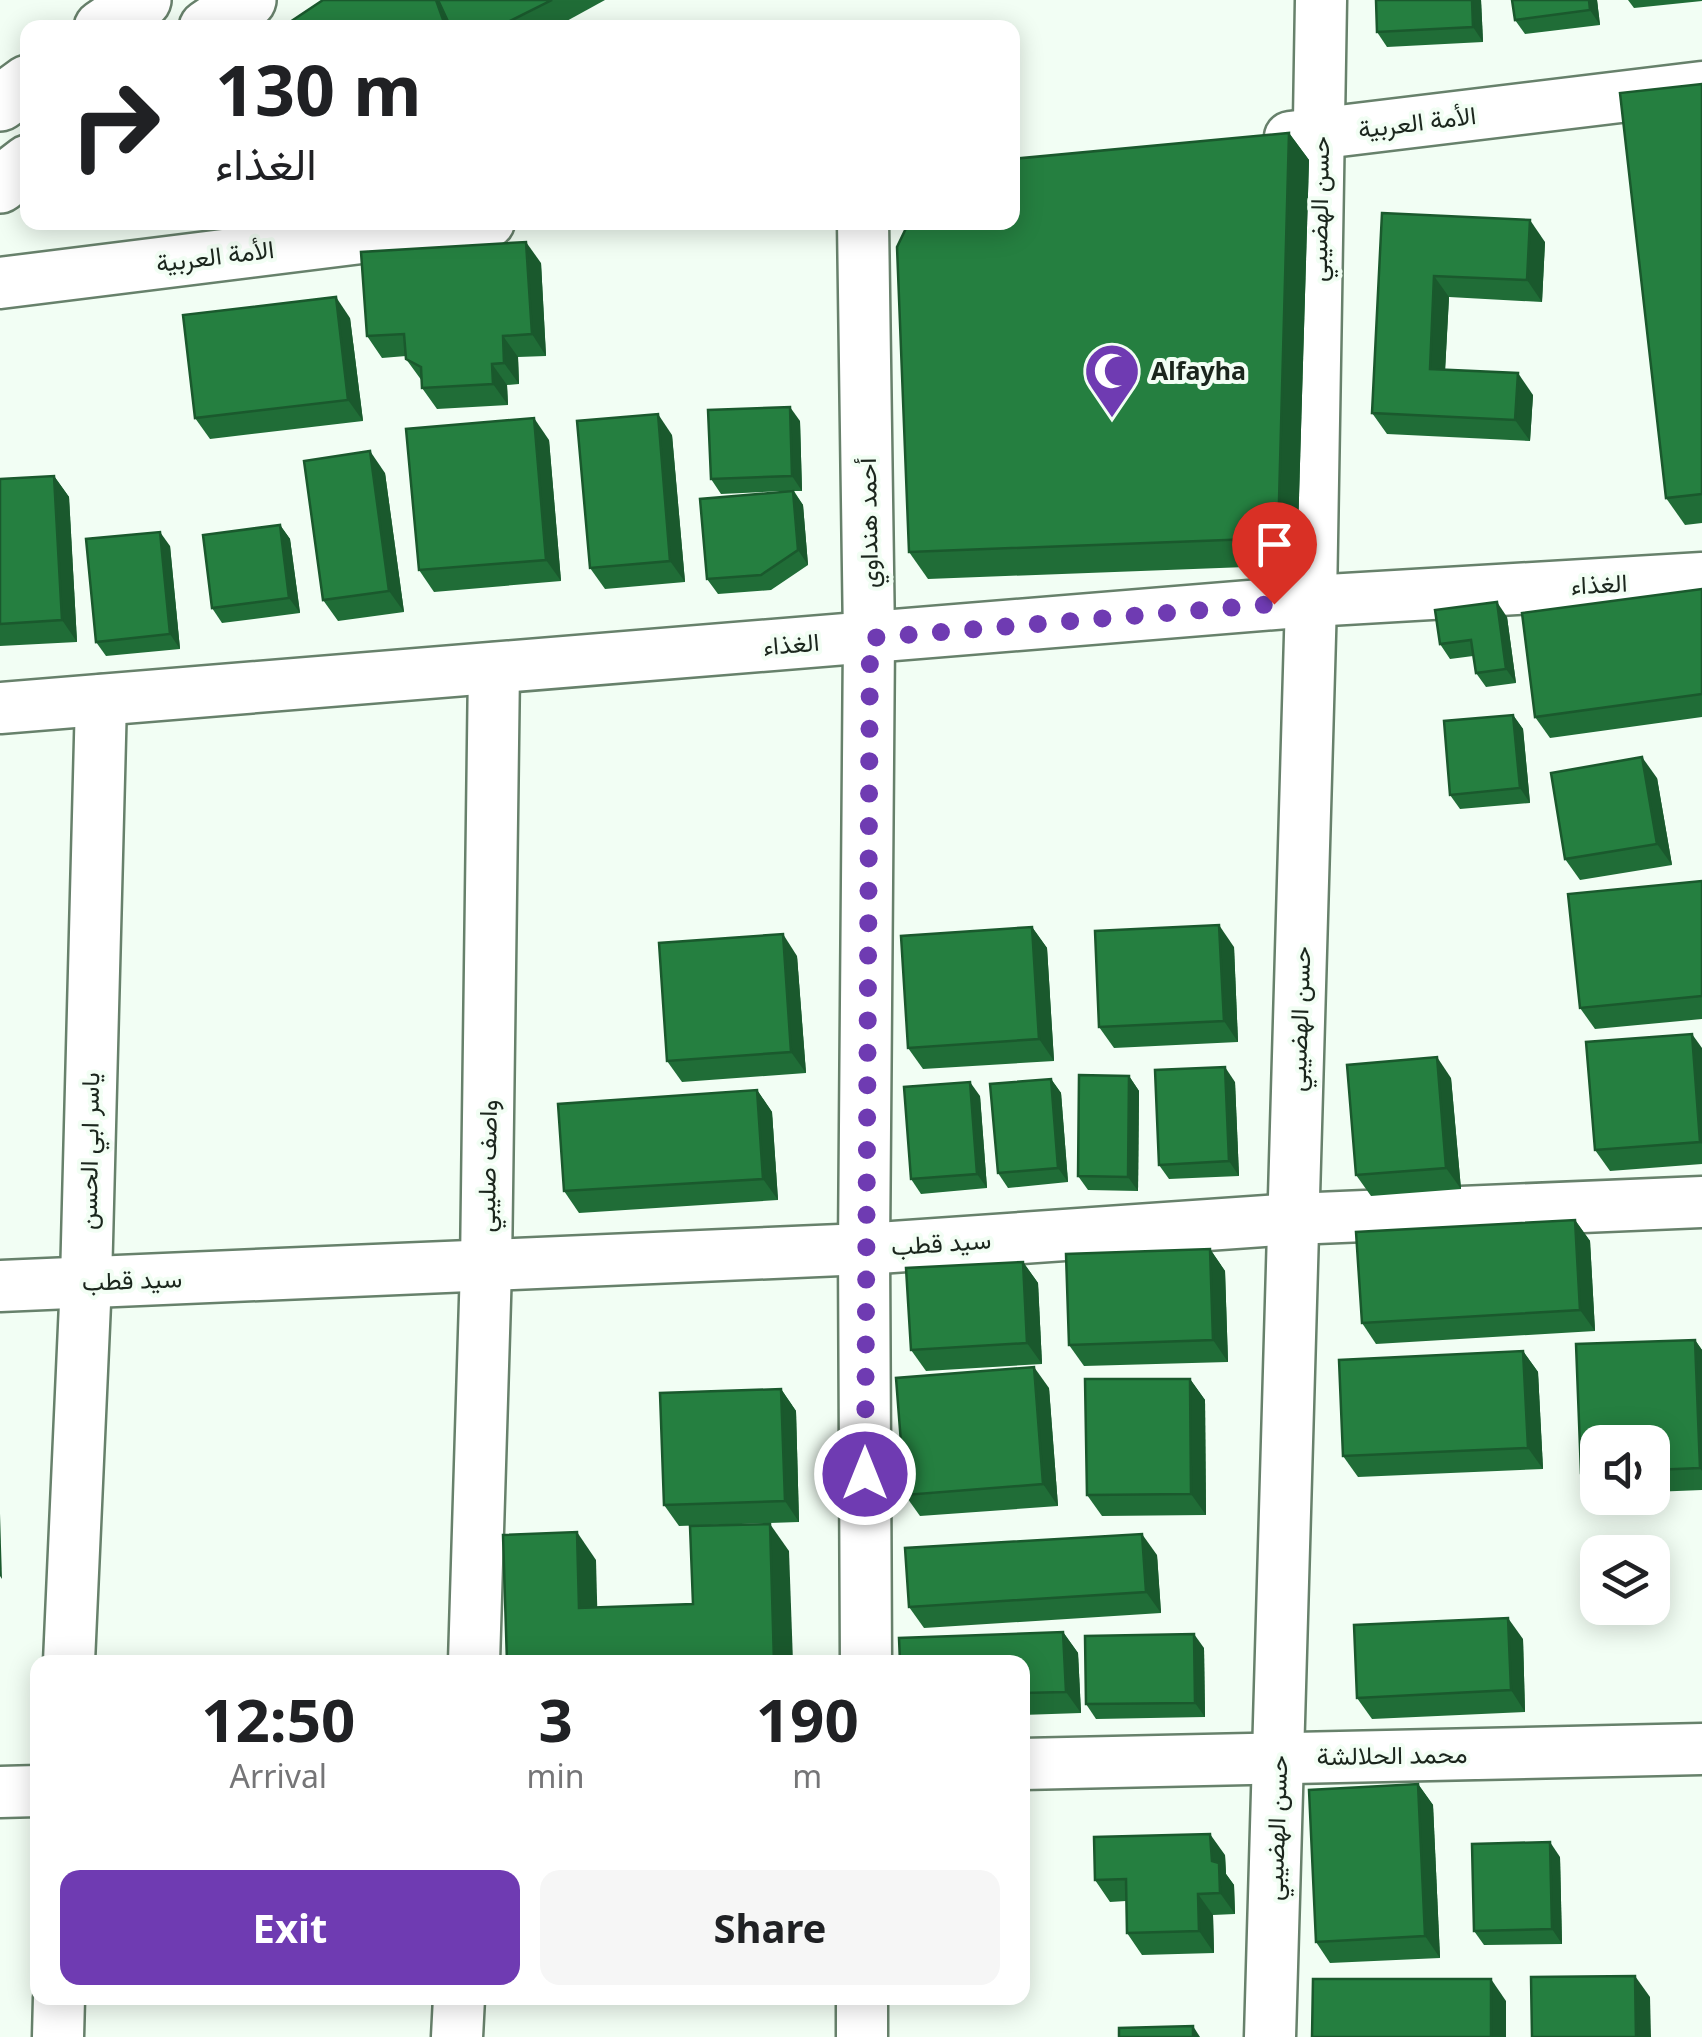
<!DOCTYPE html>
<meta charset="utf-8">
<style>
:root{--surface:#fff;--page:#f6f6f6;--text:#202124;--muted:#757577;--accent:#6f3bb2}
body{margin:0;font-family:"Noto Sans",Vazirmatn,sans-serif;background:var(--page);color:var(--text);height:100vh;display:flex;flex-direction:column;font-size:38px;white-space:nowrap}
*{box-sizing:border-box;margin:0}
p{font-size:32px;color:var(--muted)}
.icon{flex:none;width:55px;height:55px;fill:none;stroke:currentColor;stroke-width:2;stroke-linecap:round;stroke-linejoin:round}
.map{position:relative;flex:1;overflow:hidden}
.sheet{position:absolute;left:30px;top:1655px;width:1000px;height:350px;display:flex;flex-direction:column;background:var(--surface);border-radius:20px;box-shadow:0 5px 25px #0003}
.sheet>*{flex:none}
.hud{position:absolute;left:20px;top:20px;width:1000px;height:210px;border-radius:20px;box-shadow:0 5px 25px #0003;background:#fff;color:var(--text);overflow:hidden}
.controls{position:absolute;left:1580px;top:1425px;display:grid;gap:20px}
.controls a{display:grid;place-items:center;width:90px;height:90px;border-radius:20px;background:var(--surface);box-shadow:0 5px 25px #0003;font-size:50px}
.pin{position:absolute;display:grid;place-items:center;width:85px;height:85px;color:#fff;margin:-102px -42px;border-radius:50% 50% 50% 0;rotate:-45deg;box-shadow:0 0 10px #0007}
.pin .icon{rotate:45deg}
.me{position:absolute;width:110px;margin:-55px;rotate:0deg;stroke-linejoin:round;filter:drop-shadow(0 0 8px #0008)}
.turn{display:flex;align-items:center;gap:35px;height:210px;padding:0 30px;font-size:45px}
.turn .icon{width:130px;height:130px;stroke-width:2.5}
.turn b{display:block;font-size:70px;line-height:85px}
.eta{display:flex;justify-content:space-evenly;align-items:center;height:170px;text-align:center}
.eta b{font-size:60px;font-weight:700;line-height:70px}
.primary-button{display:flex;gap:20px;margin-top:auto;padding:20px 30px}
.primary-button a{flex:1;height:115px;border-radius:20px;background:var(--accent);color:#fff;font-size:40px;font-weight:700;line-height:115px;text-align:center}
.primary-button a+a{background:var(--page);color:var(--text)}
.map>svg:first-child{display:block}
</style>
<div class="map">
<svg width="1702" height="2037" viewBox="0 0 1702 2037">
<rect width="100%" height="100%" fill="#f2fef4"/>
<g fill="none" stroke-linecap="round" stroke-linejoin="round">
<!-- street casing -->
<g stroke="#67816b" stroke-width="55">
<g id="street">
<path d="M 1290,137 L 1702,87"/>
<path d="M 863,222 L 869,638 L 864,1249 L 866,1662"/>
<path d="M 0,283 L 489,222"/>
<path d="M 0,708 L 1311,601 L 1702,578"/>
<path d="M 0,1286 L 864,1249 L 1293,1219 L 1702,1202"/>
<path d="M 69,1662 L 86,1281 L 101,700"/>
<path d="M 474,1662 L 486,1267 L 494,668"/>
<path d="M 1022,1764 L 1702,1749"/>
<path d="M 0,1792 L 38,1791"/>
<path d="M 58,2037 L 59,1998"/>
<path d="M 457,2037 L 459,1998"/>
<path d="M 862,2037 L 862,1998"/>
<path d="M 1270,2037 L 1311,601 L 1321,0"/>
</g>
</g>
<!-- primary casing -->
<g stroke="#67816b" stroke-width="60">
<g id="primary">
<path d="M 102,28 L 143,0"/>
<path d="M 207,28 L 248,0"/>
<path d="M 0,103 L 28,83"/>
<path d="M 0,185 L 28,163"/>
</g>
</g>
<!-- street -->
<use href="#street" stroke="#fff" stroke-width="50"/>
<!-- primary -->
<use href="#primary" stroke="#fff" stroke-width="55"/>
</g>
<!-- wall -->
<g fill="#206d37">
<path d="M 323,0 L 605,0 L 554,28 L 281,28 Z"/>
<path d="M 1376,0 L 1481,0 L 1483,42 L 1387,47 L 1377,32 Z"/>
<path d="M 1512,0 L 1597,0 L 1600,25 L 1525,34 L 1515,20 Z"/>
<path d="M 1628,0 L 1702,0 L 1702,1 L 1634,8 Z"/>
<path d="M 1702,84 L 1702,523 L 1685,525 L 1666,498 Z"/>
<path d="M 1289,133 L 1309,160 L 1297,565 L 928,579 L 909,552 Z"/>
<path d="M 1382,213 L 1545,242 L 1542,302 L 1449,297 L 1445,370 L 1533,395 L 1530,441 L 1387,434 L 1372,413 Z"/>
<path d="M 541,263 L 546,356 L 518,357 L 519,384 L 507,385 L 508,405 L 437,409 L 422,388 L 422,381 L 406,359 L 406,356 L 382,358 L 367,336 Z"/>
<path d="M 350,318 L 363,421 L 210,439 L 195,418 Z"/>
<path d="M 800,421 L 802,491 L 794,491 L 803,505 L 808,565 L 771,590 L 718,594 L 707,579 L 784,491 L 721,494 L 711,479 Z"/>
<path d="M 672,435 L 685,582 L 605,589 L 590,568 Z"/>
<path d="M 549,440 L 561,581 L 434,592 L 419,570 Z"/>
<path d="M 385,473 L 404,612 L 338,621 L 323,600 Z"/>
<path d="M 54,476 L 69,497 L 77,642 L 0,646 L 0,479 Z"/>
<path d="M 280,525 L 290,539 L 300,613 L 222,623 L 212,608 Z"/>
<path d="M 170,546 L 180,649 L 106,656 L 96,642 Z"/>
<path d="M 1702,589 L 1702,717 L 1550,738 L 1535,717 Z"/>
<path d="M 1507,617 L 1516,683 L 1486,687 L 1476,673 L 1473,656 L 1450,659 L 1440,644 Z"/>
<path d="M 1513,715 L 1523,729 L 1530,803 L 1460,809 L 1450,795 Z"/>
<path d="M 1657,778 L 1672,865 L 1580,880 L 1565,859 Z"/>
<path d="M 1702,881 L 1702,1019 L 1595,1029 L 1580,1008 Z"/>
<path d="M 1032,927 L 1047,948 L 1054,1061 L 923,1069 L 908,1048 Z"/>
<path d="M 1234,947 L 1238,1042 L 1114,1048 L 1099,1027 Z"/>
<path d="M 797,956 L 806,1073 L 682,1082 L 667,1061 Z"/>
<path d="M 1702,1048 L 1702,1164 L 1610,1171 L 1595,1150 Z"/>
<path d="M 1129,1076 L 1139,1091 L 1138,1191 L 1088,1190 L 1078,1176 Z"/>
<path d="M 1451,1078 L 1461,1189 L 1371,1196 L 1356,1175 Z"/>
<path d="M 1051,1079 L 1061,1093 L 1068,1182 L 1008,1188 L 998,1173 Z"/>
<path d="M 1235,1082 L 1239,1176 L 1169,1179 L 1159,1165 Z"/>
<path d="M 757,1090 L 772,1112 L 778,1200 L 579,1213 L 564,1191 Z"/>
<path d="M 980,1096 L 987,1188 L 921,1194 L 911,1179 Z"/>
<path d="M 1575,1220 L 1590,1241 L 1595,1331 L 1376,1344 L 1362,1323 Z"/>
<path d="M 1210,1249 L 1225,1271 L 1228,1362 L 1084,1366 L 1069,1345 Z"/>
<path d="M 1023,1262 L 1038,1283 L 1042,1364 L 926,1371 L 911,1350 Z"/>
<path d="M 1695,1340 L 1702,1350 L 1702,1490 L 1652,1492 L 1652,1442 L 1598,1442 L 1598,1494 L 1596,1494 L 1581,1473 L 1576,1344 Z"/>
<path d="M 1523,1351 L 1538,1372 L 1543,1469 L 1358,1477 L 1343,1456 Z"/>
<path d="M 1190,1379 L 1205,1400 L 1206,1515 L 1102,1516 L 1087,1495 Z"/>
<path d="M 1049,1388 L 1058,1506 L 920,1516 L 905,1495 Z"/>
<path d="M 781,1389 L 796,1411 L 799,1522 L 679,1526 L 664,1505 Z"/>
<path d="M 1157,1555 L 1161,1613 L 924,1628 L 909,1607 Z"/>
<path d="M 1063,1632 L 1078,1653 L 1081,1713 L 1022,1715 L 1022,1662 Z"/>
<path d="M 1523,1639 L 1525,1712 L 1372,1719 L 1357,1698 Z"/>
<path d="M 1204,1648 L 1205,1717 L 1096,1719 L 1086,1704 Z"/>
<path d="M 1418,1784 L 1433,1805 L 1440,1958 L 1330,1963 L 1316,1942 Z"/>
<path d="M 1225,1855 L 1226,1874 L 1234,1885 L 1235,1914 L 1213,1915 L 1214,1953 L 1142,1955 L 1127,1933 L 1126,1901 L 1110,1902 L 1095,1880 Z"/>
<path d="M 1560,1857 L 1562,1944 L 1484,1945 L 1474,1931 Z"/>
</g>
<!-- shaded-wall -->
<g fill="#1a592d">
<path d="M 436,0 L 446,8 L 453,28 L 446,28 Z"/>
<path d="M 1472,0 L 1481,0 L 1483,42 L 1473,27 Z"/>
<path d="M 1589,0 L 1597,0 L 1600,25 L 1590,10 Z"/>
<path d="M 1289,133 L 1309,160 L 1297,565 L 1278,538 Z"/>
<path d="M 1530,220 L 1545,242 L 1542,302 L 1527,280 Z"/>
<path d="M 526,242 L 541,263 L 546,356 L 532,334 Z"/>
<path d="M 1434,276 L 1449,297 L 1444,391 L 1430,369 Z"/>
<path d="M 336,297 L 350,318 L 363,421 L 348,400 Z"/>
<path d="M 503,336 L 518,357 L 519,384 L 504,363 Z"/>
<path d="M 492,364 L 507,385 L 508,405 L 493,384 Z"/>
<path d="M 1518,373 L 1533,395 L 1530,441 L 1515,420 Z"/>
<path d="M 790,407 L 800,421 L 802,491 L 792,476 Z"/>
<path d="M 658,414 L 672,435 L 685,582 L 670,561 Z"/>
<path d="M 534,418 L 549,440 L 561,581 L 546,560 Z"/>
<path d="M 370,451 L 385,473 L 404,612 L 389,591 Z"/>
<path d="M 54,476 L 69,497 L 77,642 L 62,620 Z"/>
<path d="M 793,491 L 803,505 L 808,565 L 798,550 Z"/>
<path d="M 280,525 L 290,539 L 300,613 L 289,598 Z"/>
<path d="M 160,532 L 170,546 L 180,649 L 170,634 Z"/>
<path d="M 1497,602 L 1507,617 L 1516,683 L 1506,669 Z"/>
<path d="M 1513,715 L 1523,729 L 1530,803 L 1520,788 Z"/>
<path d="M 1642,757 L 1657,778 L 1672,865 L 1657,844 Z"/>
<path d="M 1219,925 L 1234,947 L 1238,1042 L 1224,1021 Z"/>
<path d="M 1032,927 L 1047,948 L 1054,1061 L 1039,1039 Z"/>
<path d="M 783,934 L 797,956 L 806,1073 L 791,1052 Z"/>
<path d="M 1692,1034 L 1702,1048 L 1702,1144 L 1700,1142 Z"/>
<path d="M 1437,1057 L 1451,1078 L 1461,1189 L 1446,1168 Z"/>
<path d="M 1225,1067 L 1235,1082 L 1239,1176 L 1229,1161 Z"/>
<path d="M 1129,1076 L 1139,1091 L 1138,1191 L 1128,1177 Z"/>
<path d="M 1051,1079 L 1061,1093 L 1068,1182 L 1058,1168 Z"/>
<path d="M 970,1082 L 980,1096 L 987,1188 L 977,1174 Z"/>
<path d="M 757,1090 L 772,1112 L 778,1200 L 763,1179 Z"/>
<path d="M 1575,1220 L 1590,1241 L 1595,1331 L 1580,1310 Z"/>
<path d="M 1210,1249 L 1225,1271 L 1228,1362 L 1213,1340 Z"/>
<path d="M 1023,1262 L 1038,1283 L 1042,1364 L 1027,1343 Z"/>
<path d="M 1695,1340 L 1702,1350 L 1702,1471 L 1700,1468 Z"/>
<path d="M 1523,1351 L 1538,1372 L 1543,1469 L 1528,1448 Z"/>
<path d="M 1034,1367 L 1049,1388 L 1058,1506 L 1043,1484 Z"/>
<path d="M 1190,1379 L 1205,1400 L 1206,1515 L 1191,1494 Z"/>
<path d="M 781,1389 L 796,1411 L 799,1522 L 785,1501 Z"/>
<path d="M 0,1513 L 2,1579 L 0,1576 Z"/>
<path d="M 770,1524 L 789,1551 L 793,1662 L 774,1662 Z"/>
<path d="M 577,1532 L 596,1560 L 598,1636 L 579,1608 Z"/>
<path d="M 1142,1534 L 1157,1555 L 1161,1613 L 1146,1592 Z"/>
<path d="M 1508,1618 L 1523,1639 L 1525,1712 L 1511,1690 Z"/>
<path d="M 1063,1632 L 1078,1653 L 1081,1713 L 1066,1692 Z"/>
<path d="M 1194,1634 L 1204,1648 L 1205,1717 L 1195,1703 Z"/>
<path d="M 1418,1784 L 1433,1805 L 1440,1958 L 1425,1936 Z"/>
<path d="M 1210,1834 L 1225,1855 L 1226,1874 L 1234,1885 L 1235,1914 L 1220,1893 L 1212,1861 Z"/>
<path d="M 1550,1842 L 1560,1857 L 1562,1944 L 1552,1929 Z"/>
<path d="M 1198,1894 L 1213,1915 L 1214,1953 L 1199,1931 Z"/>
<path d="M 1635,1976 L 1650,1997 L 1651,2037 L 1636,2037 Z"/>
<path d="M 1491,1979 L 1506,2001 L 1506,2037 L 1491,2037 Z"/>
<path d="M 1193,2026 L 1200,2037 L 1193,2037 Z"/>
</g>
<!-- building -->
<g fill="#257f40" stroke="#1a592d" stroke-width="2.5">
<path d="M 323,0 L 436,0 L 446,28 L 281,28 Z"/>
<path d="M 438,0 L 552,0 L 496,28 L 451,28 Z"/>
<path d="M 1376,0 L 1472,0 L 1473,27 L 1377,32 Z"/>
<path d="M 1512,0 L 1589,0 L 1590,10 L 1515,20 Z"/>
<path d="M 1702,84 L 1702,494 L 1666,498 L 1620,93 Z"/>
<path d="M 1289,133 L 1278,538 L 909,552 L 897,247 L 909,222 L 1012,222 L 1012,159 Z"/>
<path d="M 1382,213 L 1530,220 L 1527,280 L 1434,276 L 1430,369 L 1518,373 L 1515,420 L 1372,413 Z"/>
<path d="M 526,242 L 532,334 L 503,336 L 504,363 L 492,364 L 493,384 L 422,388 L 421,367 L 406,359 L 404,334 L 367,336 L 361,252 Z"/>
<path d="M 336,297 L 348,400 L 195,418 L 183,315 Z"/>
<path d="M 790,407 L 792,476 L 711,479 L 708,410 Z"/>
<path d="M 658,414 L 670,561 L 590,568 L 577,421 Z"/>
<path d="M 534,418 L 546,560 L 419,570 L 406,429 Z"/>
<path d="M 370,451 L 389,591 L 323,600 L 304,461 Z"/>
<path d="M 54,476 L 62,620 L 0,624 L 0,479 Z"/>
<path d="M 793,491 L 798,550 L 761,575 L 707,579 L 700,499 Z"/>
<path d="M 280,525 L 289,598 L 212,608 L 203,535 Z"/>
<path d="M 160,532 L 170,634 L 96,642 L 86,539 Z"/>
<path d="M 1702,589 L 1702,694 L 1535,717 L 1522,613 Z"/>
<path d="M 1497,602 L 1506,669 L 1476,673 L 1471,640 L 1440,644 L 1435,610 Z"/>
<path d="M 1513,715 L 1520,788 L 1450,795 L 1444,721 Z"/>
<path d="M 1642,757 L 1657,844 L 1565,859 L 1551,773 Z"/>
<path d="M 1702,881 L 1702,996 L 1580,1008 L 1568,894 Z"/>
<path d="M 1219,925 L 1224,1021 L 1099,1027 L 1095,931 Z"/>
<path d="M 1032,927 L 1039,1039 L 908,1048 L 901,936 Z"/>
<path d="M 783,934 L 791,1052 L 667,1061 L 659,943 Z"/>
<path d="M 1692,1034 L 1700,1142 L 1595,1150 L 1586,1042 Z"/>
<path d="M 1437,1057 L 1446,1168 L 1356,1175 L 1347,1065 Z"/>
<path d="M 1225,1067 L 1229,1161 L 1159,1165 L 1155,1070 Z"/>
<path d="M 1079,1075 L 1129,1076 L 1128,1177 L 1078,1176 Z"/>
<path d="M 1051,1079 L 1058,1168 L 998,1173 L 990,1084 Z"/>
<path d="M 970,1082 L 977,1174 L 911,1179 L 904,1087 Z"/>
<path d="M 757,1090 L 763,1179 L 564,1191 L 558,1104 Z"/>
<path d="M 1575,1220 L 1580,1310 L 1362,1323 L 1356,1232 Z"/>
<path d="M 1210,1249 L 1213,1340 L 1069,1345 L 1066,1254 Z"/>
<path d="M 1023,1262 L 1027,1343 L 911,1350 L 906,1268 Z"/>
<path d="M 1695,1340 L 1700,1468 L 1652,1470 L 1652,1442 L 1598,1442 L 1598,1472 L 1581,1473 L 1576,1344 Z"/>
<path d="M 1523,1351 L 1528,1448 L 1343,1456 L 1339,1360 Z"/>
<path d="M 1034,1367 L 1043,1484 L 905,1495 L 896,1378 Z"/>
<path d="M 1085,1379 L 1190,1379 L 1191,1494 L 1087,1495 Z"/>
<path d="M 781,1389 L 785,1501 L 664,1505 L 660,1393 Z"/>
<path d="M 770,1524 L 774,1662 L 507,1662 L 503,1535 L 577,1532 L 579,1608 L 693,1604 L 690,1526 Z"/>
<path d="M 1142,1534 L 1146,1592 L 909,1607 L 905,1548 Z"/>
<path d="M 1508,1618 L 1511,1690 L 1357,1698 L 1354,1625 Z"/>
<path d="M 1063,1632 L 1066,1692 L 1022,1693 L 1022,1662 L 900,1662 L 899,1638 Z"/>
<path d="M 1194,1634 L 1195,1703 L 1086,1704 L 1085,1636 Z"/>
<path d="M 1418,1784 L 1425,1936 L 1316,1942 L 1309,1790 Z"/>
<path d="M 1210,1834 L 1212,1861 L 1219,1863 L 1220,1893 L 1198,1894 L 1199,1931 L 1127,1933 L 1126,1879 L 1095,1880 L 1094,1837 Z"/>
<path d="M 1550,1842 L 1552,1929 L 1474,1931 L 1472,1844 Z"/>
<path d="M 1635,1976 L 1636,2037 L 1532,2037 L 1531,1977 Z"/>
<path d="M 1313,1979 L 1491,1979 L 1491,2037 L 1312,2037 Z"/>
<path d="M 1193,2026 L 1193,2037 L 1119,2037 L 1119,2028 Z"/>
</g>
<g fill="none" stroke-linecap="round" stroke-linejoin="round">
<!-- route -->
<path stroke="#6f3bb2" stroke-width="18" stroke-dasharray="0 32.4" d="M 865,1474 L 870,638 L 1274,604"/>
</g>
<!-- icons -->
<defs>
<g id="mosque-pin" transform="scale(2.875)"><path d="M0 17L-7.5 6A9.5 9.5 0 1 1 7.5 6Z" fill="#6f3bb2" stroke="#f2fef4"/><path d="M3.5-4.9A6 6 0 1 0 3.5 4.9A5 5 0 1 1 3.5-4.9Z" fill="#fff"/></g>
</defs>
<g fill-rule="evenodd">
<use href="#mosque-pin" x="1112" y="371"/>
</g>
<g text-anchor="middle" stroke-width="8" stroke-linejoin="round" paint-order="stroke">
<!-- street labels -->
<g font-size="25" fill="#1b261d" stroke="#f2fef4">
<text transform="translate(1417 122) rotate(-7)" y="9">الأمة العربية</text>
<text transform="translate(1319 209) rotate(-89)" y="9">حسن الهضيبي</text>
<text transform="translate(215 256) rotate(-7)" y="9">الأمة العربية</text>
<text transform="translate(868 523) rotate(-91)" y="9">أحمد هنداوي</text>
<text transform="translate(1599 584) rotate(-3)" y="9">الغذاء</text>
<text transform="translate(791 644) rotate(-5)" y="9">الغذاء</text>
<text transform="translate(1299 1019) rotate(-88)" y="9">حسن الهضيبي</text>
<text transform="translate(89 1151) rotate(-89)" y="9">ياسر ابي الحسن</text>
<text transform="translate(487 1166) rotate(-89)" y="9">واصف صليبي</text>
<text transform="translate(941 1243) rotate(-4)" y="9">سيد قطب</text>
<text transform="translate(132 1280) rotate(-2)" y="9">سيد قطب</text>
<text transform="translate(1392 1755) rotate(-1)" y="9">محمد الحلالشة</text>
<text transform="translate(1276 1828) rotate(-88)" y="9">حسن الهضيبي</text>
</g>
<!-- poi labels -->
<g font-size="25" font-weight="bold" fill="#1b261d" stroke="#f2fef4" text-anchor="start">
<text x="1151" y="380">Alfayha</text>
</g>
</g>
</svg>
<div class="controls">
<a><svg class="icon" aria-label="sound" viewBox="0 0 24 24"><path d="M4 9h4l5-4v14l-5-4H4zM17 9q2 3 0 6"/></svg></a>
<a><svg class="icon" aria-label="layers" viewBox="0 0 24 24"><path d="M12 4l9 5-9 5-9-5zM3 14l9 5 9-5"/></svg></a>
</div>
<div class="pin" style="left:1274px;top:604px;background:#d93025"><svg class="icon" aria-label="arrive" viewBox="0 0 24 24"><path d="M6 21V4h12l-3 4 3 4H6"/></svg></div>
<svg class="me" style="left:865px;top:1474px" viewBox="-20 -20 40 40"><circle r="17" fill="#6f3bb2" stroke="#fff" stroke-width="3"/><path d="M0-11L8 9 0 5-8 9z" fill="#fff"/></svg>
<div class="hud">
<div class="turn"><svg class="icon" aria-label="right" viewBox="0 0 24 24"><path d="M7 20v-9h11M14 6l5 5-5 5"/></svg><div><b>130 m</b>الغذاء</div></div>
</div>
<section class="sheet">
<div class="eta">
<div><b>12:50</b><p>Arrival</p></div>
<div><b>3</b><p>min</p></div>
<div><b>190</b><p>m</p></div>
</div>
<div class="primary-button"><a>Exit</a><a>Share</a></div>
</section>
</div>
